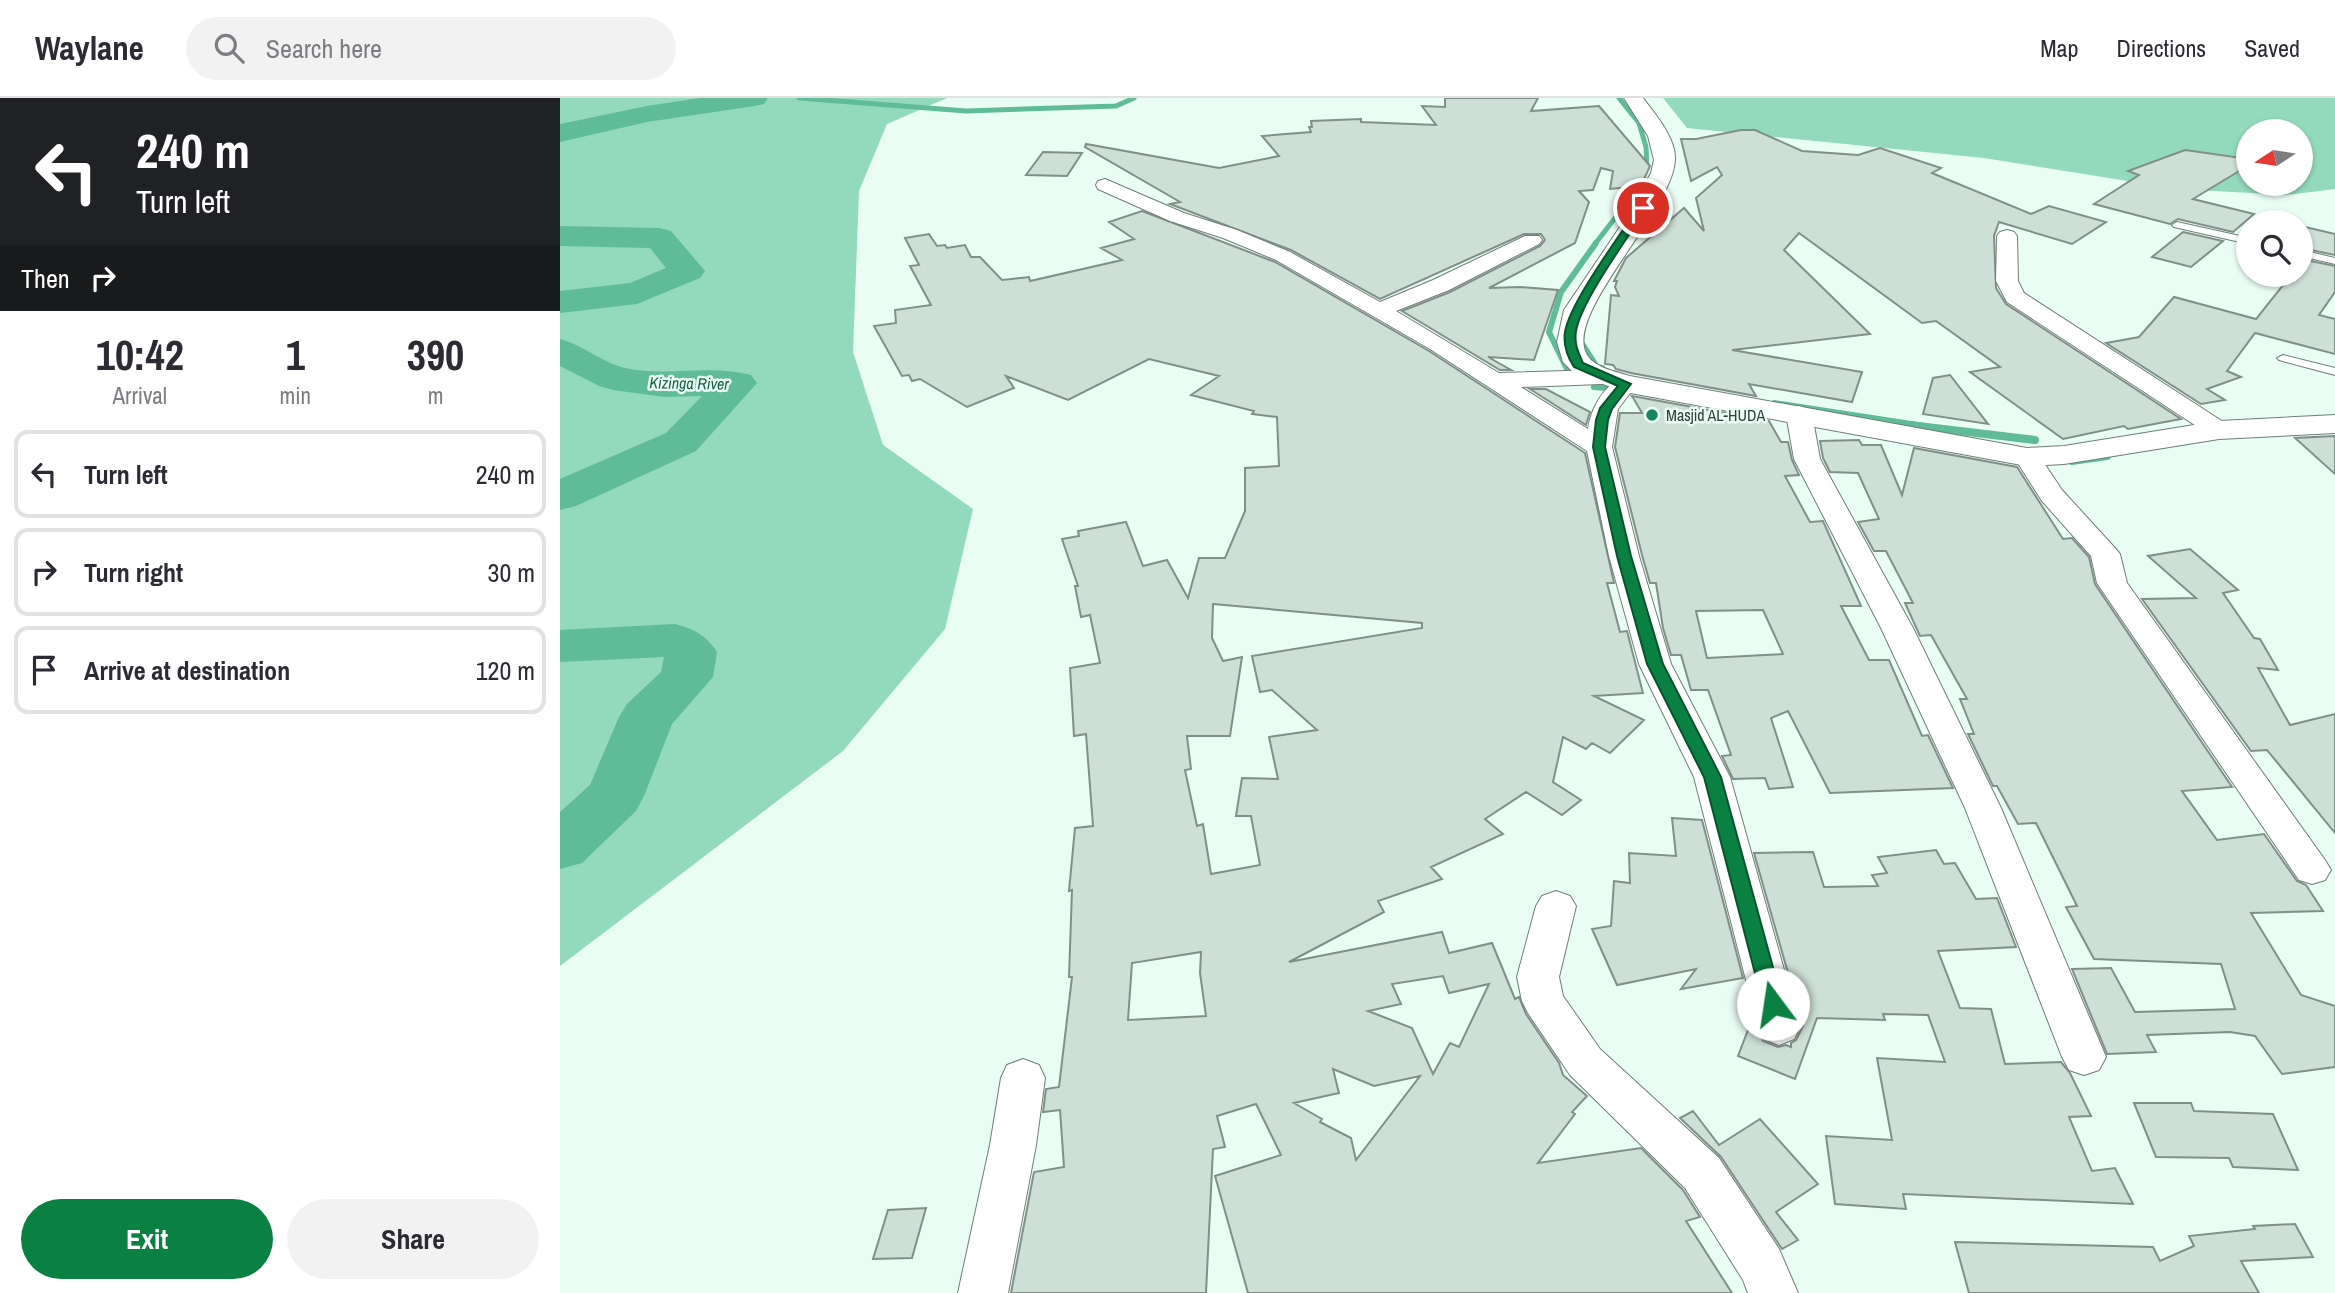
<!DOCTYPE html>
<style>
:root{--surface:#fff;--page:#f2f2f3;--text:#2b2b33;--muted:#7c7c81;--line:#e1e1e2;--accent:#0b8043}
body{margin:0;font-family:"Archivo Narrow",sans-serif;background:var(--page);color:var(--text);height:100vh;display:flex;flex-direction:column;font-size:26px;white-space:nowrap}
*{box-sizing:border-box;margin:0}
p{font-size:23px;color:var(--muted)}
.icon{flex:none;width:38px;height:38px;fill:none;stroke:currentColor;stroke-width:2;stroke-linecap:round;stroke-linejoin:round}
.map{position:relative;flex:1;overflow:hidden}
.drawer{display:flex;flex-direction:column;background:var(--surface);width:560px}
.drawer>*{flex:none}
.banner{background:#202124;color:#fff;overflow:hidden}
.needle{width:46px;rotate:258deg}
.fabs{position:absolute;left:1676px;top:21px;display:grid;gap:14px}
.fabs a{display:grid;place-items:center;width:77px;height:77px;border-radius:50%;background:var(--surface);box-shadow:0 2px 5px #0004;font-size:35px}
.pin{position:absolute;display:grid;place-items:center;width:60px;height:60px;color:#fff;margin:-30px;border:4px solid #fff;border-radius:50%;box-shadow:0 2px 7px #0007}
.me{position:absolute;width:77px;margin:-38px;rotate:346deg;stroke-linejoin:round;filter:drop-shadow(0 0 5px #0008)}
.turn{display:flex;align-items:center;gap:24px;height:147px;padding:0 21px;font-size:32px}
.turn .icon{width:91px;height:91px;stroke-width:2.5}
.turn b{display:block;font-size:49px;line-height:60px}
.then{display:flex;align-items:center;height:66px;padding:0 21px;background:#0003;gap:14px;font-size:26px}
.eta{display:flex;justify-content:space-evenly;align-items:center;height:119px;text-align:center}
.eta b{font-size:42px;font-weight:700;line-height:49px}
.primary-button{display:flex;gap:14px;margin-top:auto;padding:14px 21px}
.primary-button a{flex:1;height:80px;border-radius:42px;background:var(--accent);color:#fff;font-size:28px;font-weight:700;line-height:80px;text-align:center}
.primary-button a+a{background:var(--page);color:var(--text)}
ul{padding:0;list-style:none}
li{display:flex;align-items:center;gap:21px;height:88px;margin:0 14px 10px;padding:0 7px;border:4px solid var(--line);border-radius:14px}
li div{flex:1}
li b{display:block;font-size:26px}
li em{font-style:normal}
header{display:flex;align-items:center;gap:42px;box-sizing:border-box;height:98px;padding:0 35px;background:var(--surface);border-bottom:2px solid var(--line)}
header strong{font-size:33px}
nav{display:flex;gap:38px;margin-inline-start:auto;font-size:24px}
.search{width:490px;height:63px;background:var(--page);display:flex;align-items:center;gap:18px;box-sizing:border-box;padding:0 24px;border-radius:38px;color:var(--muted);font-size:26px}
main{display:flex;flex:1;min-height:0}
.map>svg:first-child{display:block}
</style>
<header>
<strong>Waylane</strong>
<div class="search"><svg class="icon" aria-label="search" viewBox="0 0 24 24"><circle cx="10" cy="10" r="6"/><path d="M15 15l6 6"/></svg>Search here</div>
<nav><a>Map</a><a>Directions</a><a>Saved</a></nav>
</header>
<main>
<section class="drawer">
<div class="banner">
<div class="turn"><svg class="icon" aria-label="left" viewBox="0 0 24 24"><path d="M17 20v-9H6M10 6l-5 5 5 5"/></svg><div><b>240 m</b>Turn left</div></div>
<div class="then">Then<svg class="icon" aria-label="right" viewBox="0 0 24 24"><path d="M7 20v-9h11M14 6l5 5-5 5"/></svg></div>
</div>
<div class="eta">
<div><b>10:42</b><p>Arrival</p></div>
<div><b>1</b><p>min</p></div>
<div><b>390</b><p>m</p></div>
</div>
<ul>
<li><svg class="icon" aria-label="left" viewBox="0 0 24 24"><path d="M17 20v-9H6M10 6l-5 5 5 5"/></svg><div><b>Turn left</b></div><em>240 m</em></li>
<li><svg class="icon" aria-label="right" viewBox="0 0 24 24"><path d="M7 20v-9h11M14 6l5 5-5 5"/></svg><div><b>Turn right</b></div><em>30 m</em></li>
<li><svg class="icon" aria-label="arrive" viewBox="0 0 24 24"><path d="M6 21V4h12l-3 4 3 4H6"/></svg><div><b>Arrive at destination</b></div><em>120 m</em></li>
</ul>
<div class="primary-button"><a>Exit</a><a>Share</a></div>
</section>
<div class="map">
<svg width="1775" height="1195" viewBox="0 0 1775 1195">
<rect width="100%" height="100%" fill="#eafdf4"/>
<!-- green -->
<g fill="#93d9bb" fill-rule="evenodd">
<path d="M 0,0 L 387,0 L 327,26 L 299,93 L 293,254 L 323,347 L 413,411 L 385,531 L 283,653 L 0,868 Z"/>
<path d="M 1103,0 L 1775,0 L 1775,91 L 1727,97 L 1618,91 L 1424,60 L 1127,30 ZM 1689,33 L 1741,33 L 1741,86 L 1689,86 Z"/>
</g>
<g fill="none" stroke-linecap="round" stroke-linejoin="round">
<!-- stream-far2 -->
<g stroke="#60bb98" stroke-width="5">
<path d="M 239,0 L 406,13 L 556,8 L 574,0"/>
<path d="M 1035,146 L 1065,107 L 1087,69 L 1086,49 L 1079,25 L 1059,0"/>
</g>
<!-- stream-far1 -->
<g stroke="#60bb98" stroke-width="6">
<path d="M 1021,244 L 1037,269 L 1042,270"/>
<path d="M 1007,271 L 989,234 L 1001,194 L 1036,145"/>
<path d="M 1034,289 L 1057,291"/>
<path d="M 1214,305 L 1364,328"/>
</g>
<!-- stream -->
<g stroke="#60bb98" stroke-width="8">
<path d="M 1350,327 L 1475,342"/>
<path d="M 1512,363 L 1547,358"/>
</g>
<!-- river -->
<g fill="#60bb98" fill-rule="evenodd">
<path d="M 140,0 L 208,0 L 204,6 L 195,8 L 87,24 L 0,44 L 0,26 L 87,8 Z"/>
<path d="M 0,128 L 99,130 L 111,133 L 145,173 L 140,180 L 77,206 L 0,215 L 0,193 L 70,185 L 106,170 L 90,150 L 0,148 Z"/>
<path d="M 0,241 C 23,247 43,265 65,270 C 107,279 150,266 191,277 L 197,285 L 136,353 L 16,408 L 0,412 L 0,381 L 106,335 L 142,298 L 104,299 L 53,292 L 39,288 L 0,268 Z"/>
<path d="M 115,526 C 134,531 146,537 157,554 L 153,579 L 112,626 L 84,698 L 76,713 L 22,765 L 0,771 L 0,714 L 30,687 L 59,619 L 67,606 L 101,574 L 104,559 L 0,564 L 0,532 Z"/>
</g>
</g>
<!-- building -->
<g fill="#cddfd6" stroke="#809088" stroke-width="2" fill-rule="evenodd">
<path d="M 885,0 L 978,0 L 971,13 L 1039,8 L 1090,68 L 1081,88 L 1050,91 L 1053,73 L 1041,70 L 1033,92 L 1019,93 L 1029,104 L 1015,145 L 929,190 L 960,189 L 998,192 L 974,262 L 928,259 L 951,272 L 940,272 L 842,213 L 890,194 L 980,148 L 985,142 L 981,136 L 964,136 L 820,201 L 731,152 L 610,106 L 620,104 L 525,49 L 526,46 L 659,70 L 719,58 L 702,38 L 751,34 L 749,29 L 752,29 L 751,23 L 801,21 L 801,24 L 876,27 L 862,8 L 885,9 Z"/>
<path d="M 1181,32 L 1195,32 L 1242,53 L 1298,57 L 1320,50 L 1381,70 L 1372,75 L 1471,116 L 1489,108 L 1546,124 L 1512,146 L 1439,124 L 1434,138 L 1436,190 L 1446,206 L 1621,321 L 1568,331 L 1564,328 L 1503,341 L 1410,274 L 1440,269 L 1376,223 L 1362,225 L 1239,135 L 1224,152 L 1310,236 L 1172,252 L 1302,274 L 1292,304 L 1189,286 L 1196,298 L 1071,275 L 1056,271 L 1053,267 L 1045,266 L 1051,197 L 1059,198 L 1055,189 L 1057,183 L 1054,183 L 1066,160 L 1124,110 L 1144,133 L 1136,100 L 1162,77 L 1157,69 L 1131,83 L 1121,41 L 1136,41 Z"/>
<path d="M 1625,52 L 1689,61 L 1689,67 L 1633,101 L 1694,116 L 1673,134 L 1618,121 L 1610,126 L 1534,106 L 1579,77 L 1568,73 Z"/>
<path d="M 483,54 L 522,55 L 507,78 L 466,77 Z"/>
<path d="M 582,113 L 715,164 L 869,253 L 1025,355 L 1054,485 L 1047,485 L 1060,534 L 1067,533 L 1083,595 L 1034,598 L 1084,622 L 1050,655 L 1032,645 L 1026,651 L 1003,639 L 993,684 L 1021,702 L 1002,717 L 966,694 L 925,721 L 943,736 L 871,769 L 882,781 L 818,803 L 824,814 L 729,864 L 882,834 L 889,855 L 932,845 L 955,901 L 959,899 L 966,916 L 999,965 L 1003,977 L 1027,998 L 1012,1014 L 1015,1016 L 978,1065 L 1081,1050 L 1123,1092 L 1140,1119 L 1126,1123 L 1172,1195 L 688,1195 L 655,1078 L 721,1057 L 696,1006 L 657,1018 L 665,1049 L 653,1051 L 646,1195 L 451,1195 L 474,1074 L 504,1069 L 500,1012 L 483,1014 L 486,991 L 499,989 L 512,879 L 509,879 L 512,792 L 509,793 L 515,730 L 533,728 L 526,636 L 514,638 L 510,570 L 540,565 L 530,517 L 521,519 L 515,488 L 518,488 L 502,441 L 519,438 L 518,433 L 566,424 L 583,468 L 607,462 L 628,500 L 639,460 L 665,460 L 685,413 L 685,370 L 719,368 L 717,319 L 692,316 L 694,313 L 631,297 L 659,278 L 589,261 L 508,302 L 446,278 L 454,290 L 407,309 L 360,281 L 352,283 L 349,277 L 342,278 L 314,228 L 336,225 L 335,212 L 371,207 L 350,168 L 359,167 L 345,140 L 369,136 L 377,148 L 385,147 L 387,150 L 405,147 L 411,159 L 420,159 L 442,182 L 469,179 L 470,183 L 562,162 L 541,150 L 574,141 L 549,124 ZM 653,506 L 862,525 L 862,530 L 692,558 L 700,594 L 712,592 L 757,632 L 709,639 L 718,681 L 682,680 L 676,718 L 691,718 L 700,767 L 651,776 L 643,726 L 637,728 L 625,672 L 631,671 L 627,638 L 670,638 L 682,559 L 663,563 L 652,540 ZM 641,854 L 640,875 L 646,918 L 568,922 L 572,865 ZM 883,878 L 889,895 L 929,886 L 899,949 L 890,945 L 873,976 L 852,930 L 808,913 L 841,906 L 832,886 ZM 773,971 L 814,988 L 860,978 L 796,1062 L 791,1040 L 760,1024 L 762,1021 L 734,1005 L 779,995 Z"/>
<path d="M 1741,128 L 1775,136 L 1775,157 L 1741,150 Z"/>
<path d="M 1623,134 L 1663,143 L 1631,169 L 1592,159 Z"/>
<path d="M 1741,161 L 1775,168 L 1775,194 L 1759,217 L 1775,221 L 1775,256 L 1695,235 L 1667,273 L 1681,279 L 1647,291 L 1665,302 L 1641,306 L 1546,245 L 1579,239 L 1614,199 L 1696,221 L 1731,177 L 1741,177 Z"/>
<path d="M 1390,277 L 1428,326 L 1363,316 L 1373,280 Z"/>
<path d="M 970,291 L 986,291 L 1030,314 L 1026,327 Z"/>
<path d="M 1072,298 L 1209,323 L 1221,344 L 1228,344 L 1232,362 L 1239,377 L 1225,378 L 1250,424 L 1263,423 L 1301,508 L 1281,508 L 1309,562 L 1329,562 L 1362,638 L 1368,637 L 1393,690 L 1270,695 L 1228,613 L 1211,620 L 1233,689 L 1209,691 L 1205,680 L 1173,681 L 1162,658 L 1171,657 L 1148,592 L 1131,592 L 1121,557 L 1111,557 L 1103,530 L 1096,485 L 1090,485 L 1082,457 L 1055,349 L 1060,315 L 1082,315 ZM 1203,512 L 1223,556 L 1147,560 L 1136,513 Z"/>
<path d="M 1775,338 L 1775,376 L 1735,340 Z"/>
<path d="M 1299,342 L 1302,347 L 1321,347 L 1342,397 L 1354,350 L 1457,369 L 1503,441 L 1512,440 L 1529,459 L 1535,486 L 1672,689 L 1622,693 L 1657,742 L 1704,736 L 1737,783 L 1746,787 L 1763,813 L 1691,815 L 1741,897 L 1775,908 L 1775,969 L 1722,976 L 1695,938 L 1670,934 L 1587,937 L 1596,954 L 1547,956 L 1512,871 L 1551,870 L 1575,914 L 1675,911 L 1661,866 L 1534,861 L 1506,809 L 1517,808 L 1476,725 L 1458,726 L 1437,688 L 1433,688 L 1408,636 L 1414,636 L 1400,601 L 1407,601 L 1371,537 L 1360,538 L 1345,505 L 1353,505 L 1326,453 L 1314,453 L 1298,424 L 1319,421 L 1298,375 L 1270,374 L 1263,360 L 1260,343 Z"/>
<path d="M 1630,451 L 1678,492 L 1663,495 L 1694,540 L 1700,541 L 1718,572 L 1698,570 L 1730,627 L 1775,616 L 1775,735 L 1707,652 L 1691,653 L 1582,501 L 1636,500 L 1588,458 Z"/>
<path d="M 1112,720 L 1142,722 L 1183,880 L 1121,891 L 1136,871 L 1057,887 L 1032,831 L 1051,828 L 1054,783 L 1070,785 L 1069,755 L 1116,758 Z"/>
<path d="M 1376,752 L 1384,766 L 1395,765 L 1416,801 L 1437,800 L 1456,849 L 1378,853 L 1400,910 L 1431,911 L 1445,966 L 1501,964 L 1510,975 L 1531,1018 L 1509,1019 L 1532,1073 L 1555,1070 L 1573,1106 L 1343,1096 L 1346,1111 L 1275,1106 L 1266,1038 L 1332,1042 L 1317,960 L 1385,964 L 1368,917 L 1323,916 L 1325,922 L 1257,920 L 1235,981 L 1178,958 L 1188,932 L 1199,936 L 1203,943 L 1218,949 L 1226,947 L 1231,949 L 1231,945 L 1236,942 L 1243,928 L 1194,755 L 1253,754 L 1264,789 L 1318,788 L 1312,777 L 1327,775 L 1318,759 Z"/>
<path d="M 1574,1005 L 1631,1005 L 1634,1013 L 1713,1016 L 1738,1072 L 1673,1069 L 1669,1060 L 1596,1059 Z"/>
<path d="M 1133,1013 L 1159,1047 L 1200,1021 L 1258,1086 L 1216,1114 L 1238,1142 L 1222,1151 L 1161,1059 L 1120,1020 Z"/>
<path d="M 366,1110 L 352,1160 L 313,1161 L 328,1112 Z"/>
<path d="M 1735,1126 L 1753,1159 L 1681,1163 L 1699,1195 L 1409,1195 L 1395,1144 L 1593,1149 L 1600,1163 L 1634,1148 L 1629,1138 L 1695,1131 L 1693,1128 Z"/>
</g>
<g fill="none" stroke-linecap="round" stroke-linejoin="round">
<!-- lane casing -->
<g stroke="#6e7e76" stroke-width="2">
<g id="lane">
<path d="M 1617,124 L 1689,140 L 1689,146 L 1614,129 L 1612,127 Z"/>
<path d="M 1741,152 L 1775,160 L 1775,166 L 1741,158 Z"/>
<path d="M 1723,257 L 1775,270 L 1775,277 L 1719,262 L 1717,260 Z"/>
</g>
</g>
<!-- street casing -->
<g stroke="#6e7e76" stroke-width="2">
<g id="street">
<path d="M 545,81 L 624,115 L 677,132 L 730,154 L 820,204 L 873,182 L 965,138 L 979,138 L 982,142 L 979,146 L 889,192 L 836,213 L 939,275 L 1041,272 L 1050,274 L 1053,279 L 1050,284 L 1041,286 L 961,289 L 1028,331 C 1031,309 1049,275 1074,281 L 1077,286 L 1058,311 L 1052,349 L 1079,458 L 1111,566 L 1170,679 L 1240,929 L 1234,941 L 1219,947 L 1204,941 L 1198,929 L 1134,679 L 1079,566 L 1049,458 L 1027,353 L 870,251 L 716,162 L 663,140 L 610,123 L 538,91 L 536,87 L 538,83 Z"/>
<path d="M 1447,132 L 1454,134 L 1457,138 L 1458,183 L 1464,195 L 1668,327 L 1672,332 L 1668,337 L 1659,340 L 1650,337 L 1447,204 L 1436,183 L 1437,138 L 1440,134 Z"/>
<path d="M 1239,308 L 1248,311 L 1252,316 L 1260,361 L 1353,530 L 1441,710 L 1546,959 L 1539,972 L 1524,977 L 1509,972 L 1502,959 L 1405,710 L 1321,530 L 1234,361 L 1226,316 L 1230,311 Z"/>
<path d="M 1467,351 L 1476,353 L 1502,392 L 1555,450 L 1560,456 L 1567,485 L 1765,762 L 1771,772 L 1765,782 L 1752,786 L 1739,782 L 1537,485 L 1531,458 L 1482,403 L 1454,359 L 1458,353 Z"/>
<path d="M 996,793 L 1010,798 L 1016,808 L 999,879 L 1003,898 L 1040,951 L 1159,1060 L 1219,1151 L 1238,1195 L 1188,1195 L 1183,1182 L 1125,1090 L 1010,977 L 968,915 L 962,903 L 957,879 L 976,808 L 982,798 Z"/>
<path d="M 463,961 L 479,967 L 485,980 L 476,1047 L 448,1195 L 398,1195 L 430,1047 L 441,980 L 447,967 Z"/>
</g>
</g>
<!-- secondary casing -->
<g stroke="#6e7e76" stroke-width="2">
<path id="secondary" d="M 1064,0 L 1083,0 C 1095,16 1116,40 1115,61 C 1114,112 1002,216 1027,257 C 1035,270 1057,274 1070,278 L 1467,350 L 1504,348 L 1659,323 L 1775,317 L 1775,335 L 1659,341 L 1504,366 L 1467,368 L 1065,294 L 1015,276 L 1003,264 L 997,244 L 1004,212 L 1070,114 L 1091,75 L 1094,62 L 1088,38 Z"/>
</g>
<!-- lane -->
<use href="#lane" fill="#fff" fill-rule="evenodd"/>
<!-- street -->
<use href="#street" fill="#fff" fill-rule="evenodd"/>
<!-- secondary -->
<use href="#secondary" fill="#fff" fill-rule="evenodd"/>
</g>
<!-- route -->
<path fill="#0b8043" stroke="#07532c" stroke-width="2" d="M 1079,108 L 1087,110 C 1069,138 1021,203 1016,233 C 1014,246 1018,254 1023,265 L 1071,286 L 1052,311 L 1048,322 L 1045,349 L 1071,458 L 1103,566 L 1161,679 L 1223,906 L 1221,912 L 1213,914 L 1206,912 L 1203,906 L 1144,679 L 1087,566 L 1057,458 L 1033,349 L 1036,322 L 1040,310 L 1058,288 L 1014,269 C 1007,258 1003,247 1005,234 C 1010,204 1061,136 1079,108 Z"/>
<!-- markers -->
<circle fill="#188664" stroke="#eafdf4" stroke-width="2.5" cx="1092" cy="317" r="7"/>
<g text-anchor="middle" stroke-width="5" stroke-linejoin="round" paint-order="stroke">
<!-- far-water labels -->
<g font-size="16" font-style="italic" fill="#175e46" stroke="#eafdf4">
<text transform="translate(129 285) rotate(1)" y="6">Kizinga River</text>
</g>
<!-- far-poi labels -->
<g font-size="16" fill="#353c39" stroke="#eafdf4" text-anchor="start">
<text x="1106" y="323">Masjid AL-HUDA</text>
</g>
</g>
</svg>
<div class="fabs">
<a><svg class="needle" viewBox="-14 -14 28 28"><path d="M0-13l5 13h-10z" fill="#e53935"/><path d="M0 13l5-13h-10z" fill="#7c7c81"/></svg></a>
<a><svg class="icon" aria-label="search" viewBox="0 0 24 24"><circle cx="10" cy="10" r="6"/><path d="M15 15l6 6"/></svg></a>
</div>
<div class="pin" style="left:1083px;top:110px;background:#d93025"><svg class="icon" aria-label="arrive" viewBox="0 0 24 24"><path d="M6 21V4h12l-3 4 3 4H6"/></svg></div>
<svg class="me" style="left:1213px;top:906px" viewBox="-20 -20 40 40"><circle r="19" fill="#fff"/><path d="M0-13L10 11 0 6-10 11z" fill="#0b8043"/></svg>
</div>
</main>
